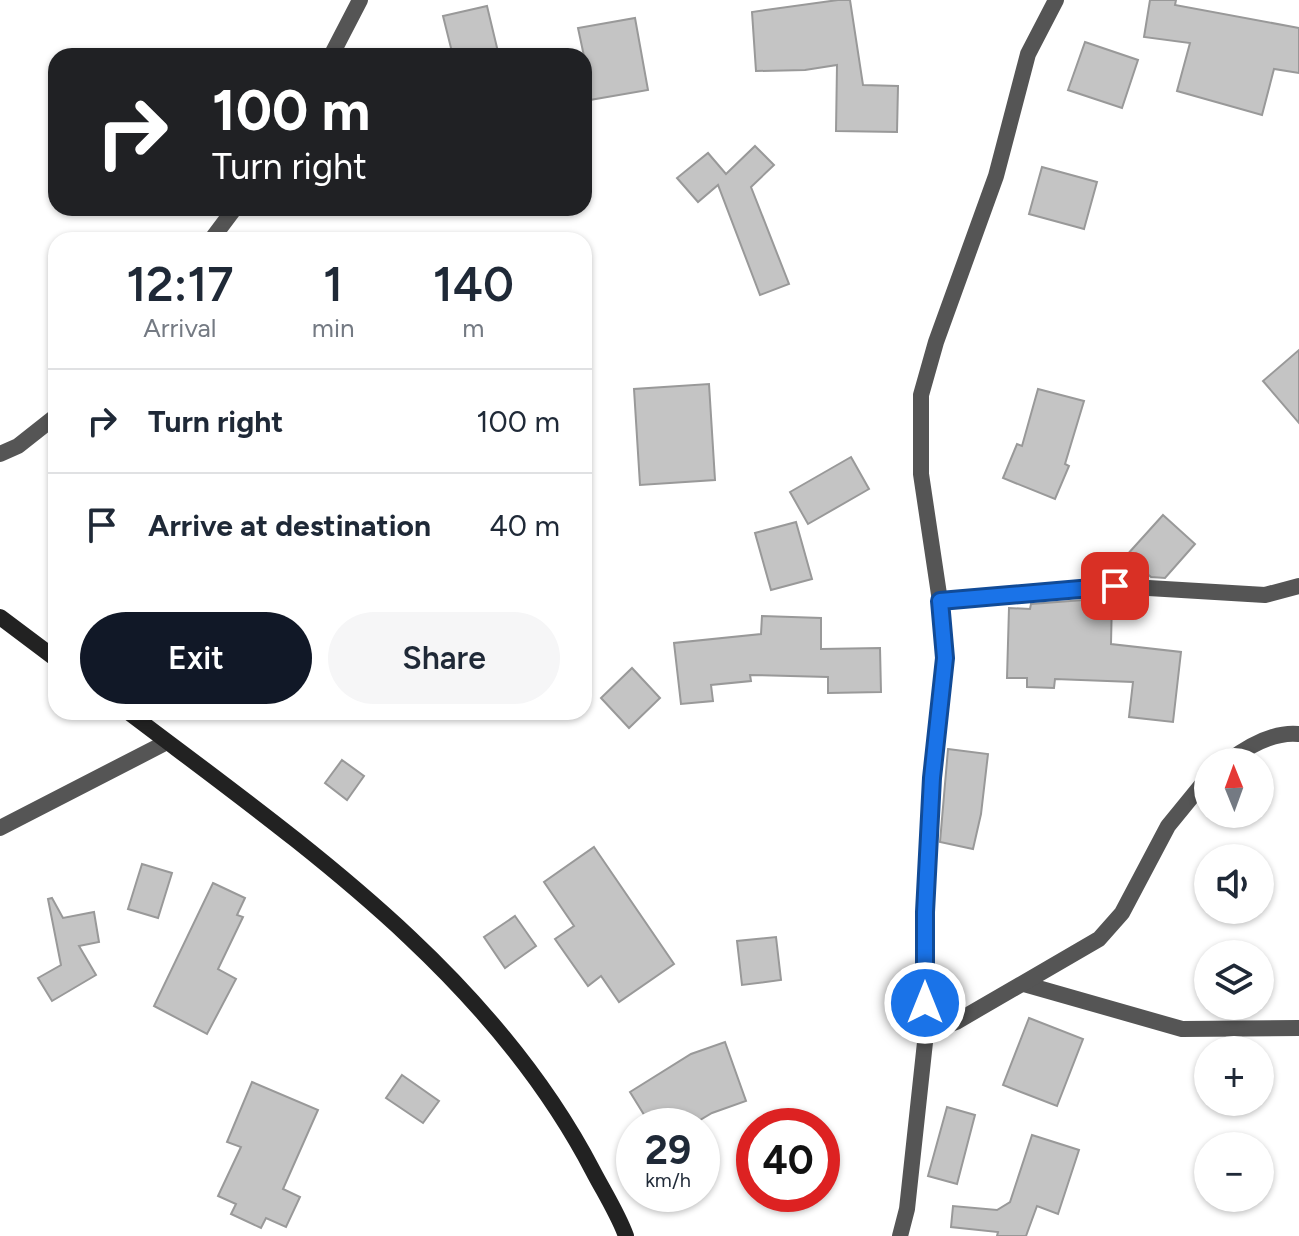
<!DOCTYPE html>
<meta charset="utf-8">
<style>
:root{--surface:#fff;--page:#f6f6f7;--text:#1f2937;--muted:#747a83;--line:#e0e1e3;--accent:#111827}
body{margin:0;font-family:Figtree,sans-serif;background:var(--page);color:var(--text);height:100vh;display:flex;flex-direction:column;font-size:30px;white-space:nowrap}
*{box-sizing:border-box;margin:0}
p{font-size:26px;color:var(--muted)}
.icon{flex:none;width:44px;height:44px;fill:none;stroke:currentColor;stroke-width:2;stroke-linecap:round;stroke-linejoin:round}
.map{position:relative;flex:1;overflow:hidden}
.drawer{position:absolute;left:48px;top:232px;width:544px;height:488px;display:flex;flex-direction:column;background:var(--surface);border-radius:24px;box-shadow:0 2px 6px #0004}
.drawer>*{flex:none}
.hud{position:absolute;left:48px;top:48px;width:544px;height:168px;border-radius:24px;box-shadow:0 2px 6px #0004;background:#202124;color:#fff;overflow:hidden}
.needle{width:52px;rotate:359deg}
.tools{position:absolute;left:1194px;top:748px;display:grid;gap:16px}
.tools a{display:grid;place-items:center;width:80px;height:80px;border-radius:50%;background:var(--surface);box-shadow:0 2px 6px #0004;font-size:40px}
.speed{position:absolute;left:616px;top:1108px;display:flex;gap:16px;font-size:40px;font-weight:700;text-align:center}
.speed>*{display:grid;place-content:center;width:104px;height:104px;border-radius:50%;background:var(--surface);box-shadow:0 2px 6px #0004;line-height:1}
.speed small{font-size:20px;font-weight:400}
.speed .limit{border:12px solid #d22;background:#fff;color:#111}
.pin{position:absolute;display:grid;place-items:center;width:68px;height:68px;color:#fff;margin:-34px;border-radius:16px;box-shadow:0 4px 12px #0006}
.me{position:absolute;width:88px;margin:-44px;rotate:0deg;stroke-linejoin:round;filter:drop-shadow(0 0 6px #0008)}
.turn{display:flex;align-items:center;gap:28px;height:168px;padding:0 32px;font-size:36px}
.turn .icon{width:104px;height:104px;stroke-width:2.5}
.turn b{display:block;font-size:56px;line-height:68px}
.eta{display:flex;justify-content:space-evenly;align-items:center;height:136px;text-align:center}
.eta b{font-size:48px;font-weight:600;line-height:56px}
.action{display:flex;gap:16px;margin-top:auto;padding:16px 32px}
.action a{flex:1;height:92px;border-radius:48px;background:var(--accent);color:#fff;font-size:32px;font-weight:600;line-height:92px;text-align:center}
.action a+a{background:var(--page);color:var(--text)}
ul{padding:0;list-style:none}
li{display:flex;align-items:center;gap:24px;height:104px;padding:0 32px;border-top:2px solid var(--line)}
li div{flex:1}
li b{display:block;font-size:30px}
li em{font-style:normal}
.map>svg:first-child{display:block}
</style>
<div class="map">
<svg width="1299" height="1236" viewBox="0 0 1299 1236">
<rect width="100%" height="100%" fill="#fff"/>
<!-- building -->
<g fill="#c4c4c4" stroke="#999" stroke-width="2">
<path d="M 838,0 L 850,0 L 863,85 L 898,86 L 897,132 L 836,131 L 837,65 L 805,70 L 756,71 L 752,12 Z"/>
<path d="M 1150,0 L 1176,0 L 1175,5 L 1299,28 L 1299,73 L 1274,69 L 1262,115 L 1177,91 L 1190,43 L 1144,37 Z"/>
<path d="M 487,6 L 499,56 L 453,56 L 443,16 Z"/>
<path d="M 635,18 L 648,90 L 584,101 L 584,56 L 578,28 Z"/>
<path d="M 1085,42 L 1138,60 L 1122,108 L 1068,90 Z"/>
<path d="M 755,146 L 774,165 L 751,187 L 789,284 L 760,295 L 718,185 L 698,202 L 677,178 L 708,153 L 726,174 Z"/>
<path d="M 1042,167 L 1097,182 L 1084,229 L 1029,214 Z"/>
<path d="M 1299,350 L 1299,423 L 1263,381 Z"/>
<path d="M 709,384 L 715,480 L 640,485 L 634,389 Z"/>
<path d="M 1038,389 L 1084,401 L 1065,464 L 1069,466 L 1055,499 L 1003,478 L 1017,444 L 1022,446 Z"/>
<path d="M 851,457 L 869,489 L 808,524 L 790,492 Z"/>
<path d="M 1163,515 L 1195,544 L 1165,578 L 1151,577 L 1126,556 Z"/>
<path d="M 796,522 L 812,579 L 771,590 L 755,533 Z"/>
<path d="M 1097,599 L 1112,599 L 1111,644 L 1181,652 L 1173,722 L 1129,717 L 1133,682 L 1055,679 L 1054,688 L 1027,687 L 1027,678 L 1007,678 L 1009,608 L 1030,609 L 1031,604 Z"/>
<path d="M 762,616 L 821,618 L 821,649 L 880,648 L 881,692 L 828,693 L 828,677 L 750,675 L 751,681 L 711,685 L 713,701 L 681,704 L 674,643 L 761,634 Z"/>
<path d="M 632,668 L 660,698 L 629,728 L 601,698 Z"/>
<path d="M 948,749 L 988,754 L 981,814 L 973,849 L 940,842 Z"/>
<path d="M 342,760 L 364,776 L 347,800 L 325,783 Z"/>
<path d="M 594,847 L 674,964 L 619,1002 L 601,976 L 588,986 L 555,939 L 574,926 L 544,882 Z"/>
<path d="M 142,864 L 172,873 L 158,918 L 128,909 Z"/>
<path d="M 213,883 L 245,898 L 237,915 L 243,917 L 218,969 L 236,979 L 207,1034 L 154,1006 Z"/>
<path d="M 52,898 L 63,918 L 94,912 L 99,942 L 79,946 L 96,975 L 52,1001 L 38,978 L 61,965 L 48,899 Z"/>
<path d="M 515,916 L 536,946 L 505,968 L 484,937 Z"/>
<path d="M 776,937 L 781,980 L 742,985 L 737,941 Z"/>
<path d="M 1029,1018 L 1083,1039 L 1057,1106 L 1003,1085 Z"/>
<path d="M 725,1042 L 746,1101 L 712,1113 L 690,1126 L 651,1126 L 630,1092 L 691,1054 Z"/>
<path d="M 402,1075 L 439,1101 L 423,1123 L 386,1098 Z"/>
<path d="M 252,1082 L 318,1110 L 283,1189 L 300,1197 L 286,1227 L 266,1218 L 261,1228 L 231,1214 L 236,1204 L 218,1196 L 241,1147 L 227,1142 Z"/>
<path d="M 947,1107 L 975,1115 L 957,1184 L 928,1176 Z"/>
<path d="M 1032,1135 L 1079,1150 L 1058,1214 L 1037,1206 L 1026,1236 L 997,1236 L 998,1232 L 951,1227 L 953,1206 L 997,1210 L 1010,1202 Z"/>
</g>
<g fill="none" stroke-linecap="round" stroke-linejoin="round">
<!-- minor -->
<g stroke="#555" stroke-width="16">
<path d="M 331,56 L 360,0"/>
<path d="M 211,240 L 235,208"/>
<path d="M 0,454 L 18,446 L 56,416"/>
<path d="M 940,601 L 1115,586 L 1265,595 L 1299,586"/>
<path d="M 1227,762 C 1247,747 1273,731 1299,734"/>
<path d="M 0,828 L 167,742"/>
<path d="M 1024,984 L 1182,1029 L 1299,1028"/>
<path d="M 926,1033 L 956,1022 L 1099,939 L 1122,913 L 1168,826 L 1208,777"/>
</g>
<!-- tertiary -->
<path stroke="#555" stroke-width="16" d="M 900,1236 L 907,1209 L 926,1033 L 925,912 L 932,778 L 945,658 L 940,601 L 921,474 L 921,395 L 936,342 L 996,176 L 1028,54 L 1056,0"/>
<!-- secondary -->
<g stroke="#222" stroke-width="16">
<path d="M 0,617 L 56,659"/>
<path d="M 128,712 C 302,844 490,973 593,1171 C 604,1192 618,1214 626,1236"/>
</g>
</g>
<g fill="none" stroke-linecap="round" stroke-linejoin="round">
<!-- route casing -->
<g stroke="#114b97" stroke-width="20">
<path id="route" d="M 925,1003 L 925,912 L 932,778 L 945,658 L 940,601 L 1115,586"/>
</g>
<!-- route -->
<use href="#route" stroke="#1a73e8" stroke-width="14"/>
</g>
</svg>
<div class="tools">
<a><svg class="needle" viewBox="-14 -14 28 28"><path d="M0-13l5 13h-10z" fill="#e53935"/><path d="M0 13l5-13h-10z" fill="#747a83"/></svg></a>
<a><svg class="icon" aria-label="sound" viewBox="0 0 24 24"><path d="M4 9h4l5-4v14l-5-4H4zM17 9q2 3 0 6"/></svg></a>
<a><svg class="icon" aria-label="layers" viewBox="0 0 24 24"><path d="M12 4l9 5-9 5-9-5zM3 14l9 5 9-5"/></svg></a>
<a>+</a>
<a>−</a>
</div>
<div class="speed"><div>29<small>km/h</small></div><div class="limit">40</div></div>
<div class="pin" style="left:1115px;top:586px;background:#d93025"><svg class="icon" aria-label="arrive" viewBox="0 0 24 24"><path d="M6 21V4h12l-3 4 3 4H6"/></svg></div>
<svg class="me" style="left:925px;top:1003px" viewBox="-20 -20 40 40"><circle r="17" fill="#1a73e8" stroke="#fff" stroke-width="3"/><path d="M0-11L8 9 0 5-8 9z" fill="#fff"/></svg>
<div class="hud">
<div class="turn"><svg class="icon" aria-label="right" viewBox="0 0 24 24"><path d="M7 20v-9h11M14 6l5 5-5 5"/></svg><div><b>100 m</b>Turn right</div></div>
</div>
<section class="drawer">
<div class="eta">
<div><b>12:17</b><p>Arrival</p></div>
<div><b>1</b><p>min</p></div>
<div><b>140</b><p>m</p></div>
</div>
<ul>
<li><svg class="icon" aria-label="right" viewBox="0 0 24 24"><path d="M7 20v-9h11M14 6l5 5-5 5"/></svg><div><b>Turn right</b></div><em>100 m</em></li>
<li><svg class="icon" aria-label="arrive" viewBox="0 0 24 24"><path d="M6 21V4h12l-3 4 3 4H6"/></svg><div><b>Arrive at destination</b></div><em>40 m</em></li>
</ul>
<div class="action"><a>Exit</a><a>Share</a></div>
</section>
</div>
